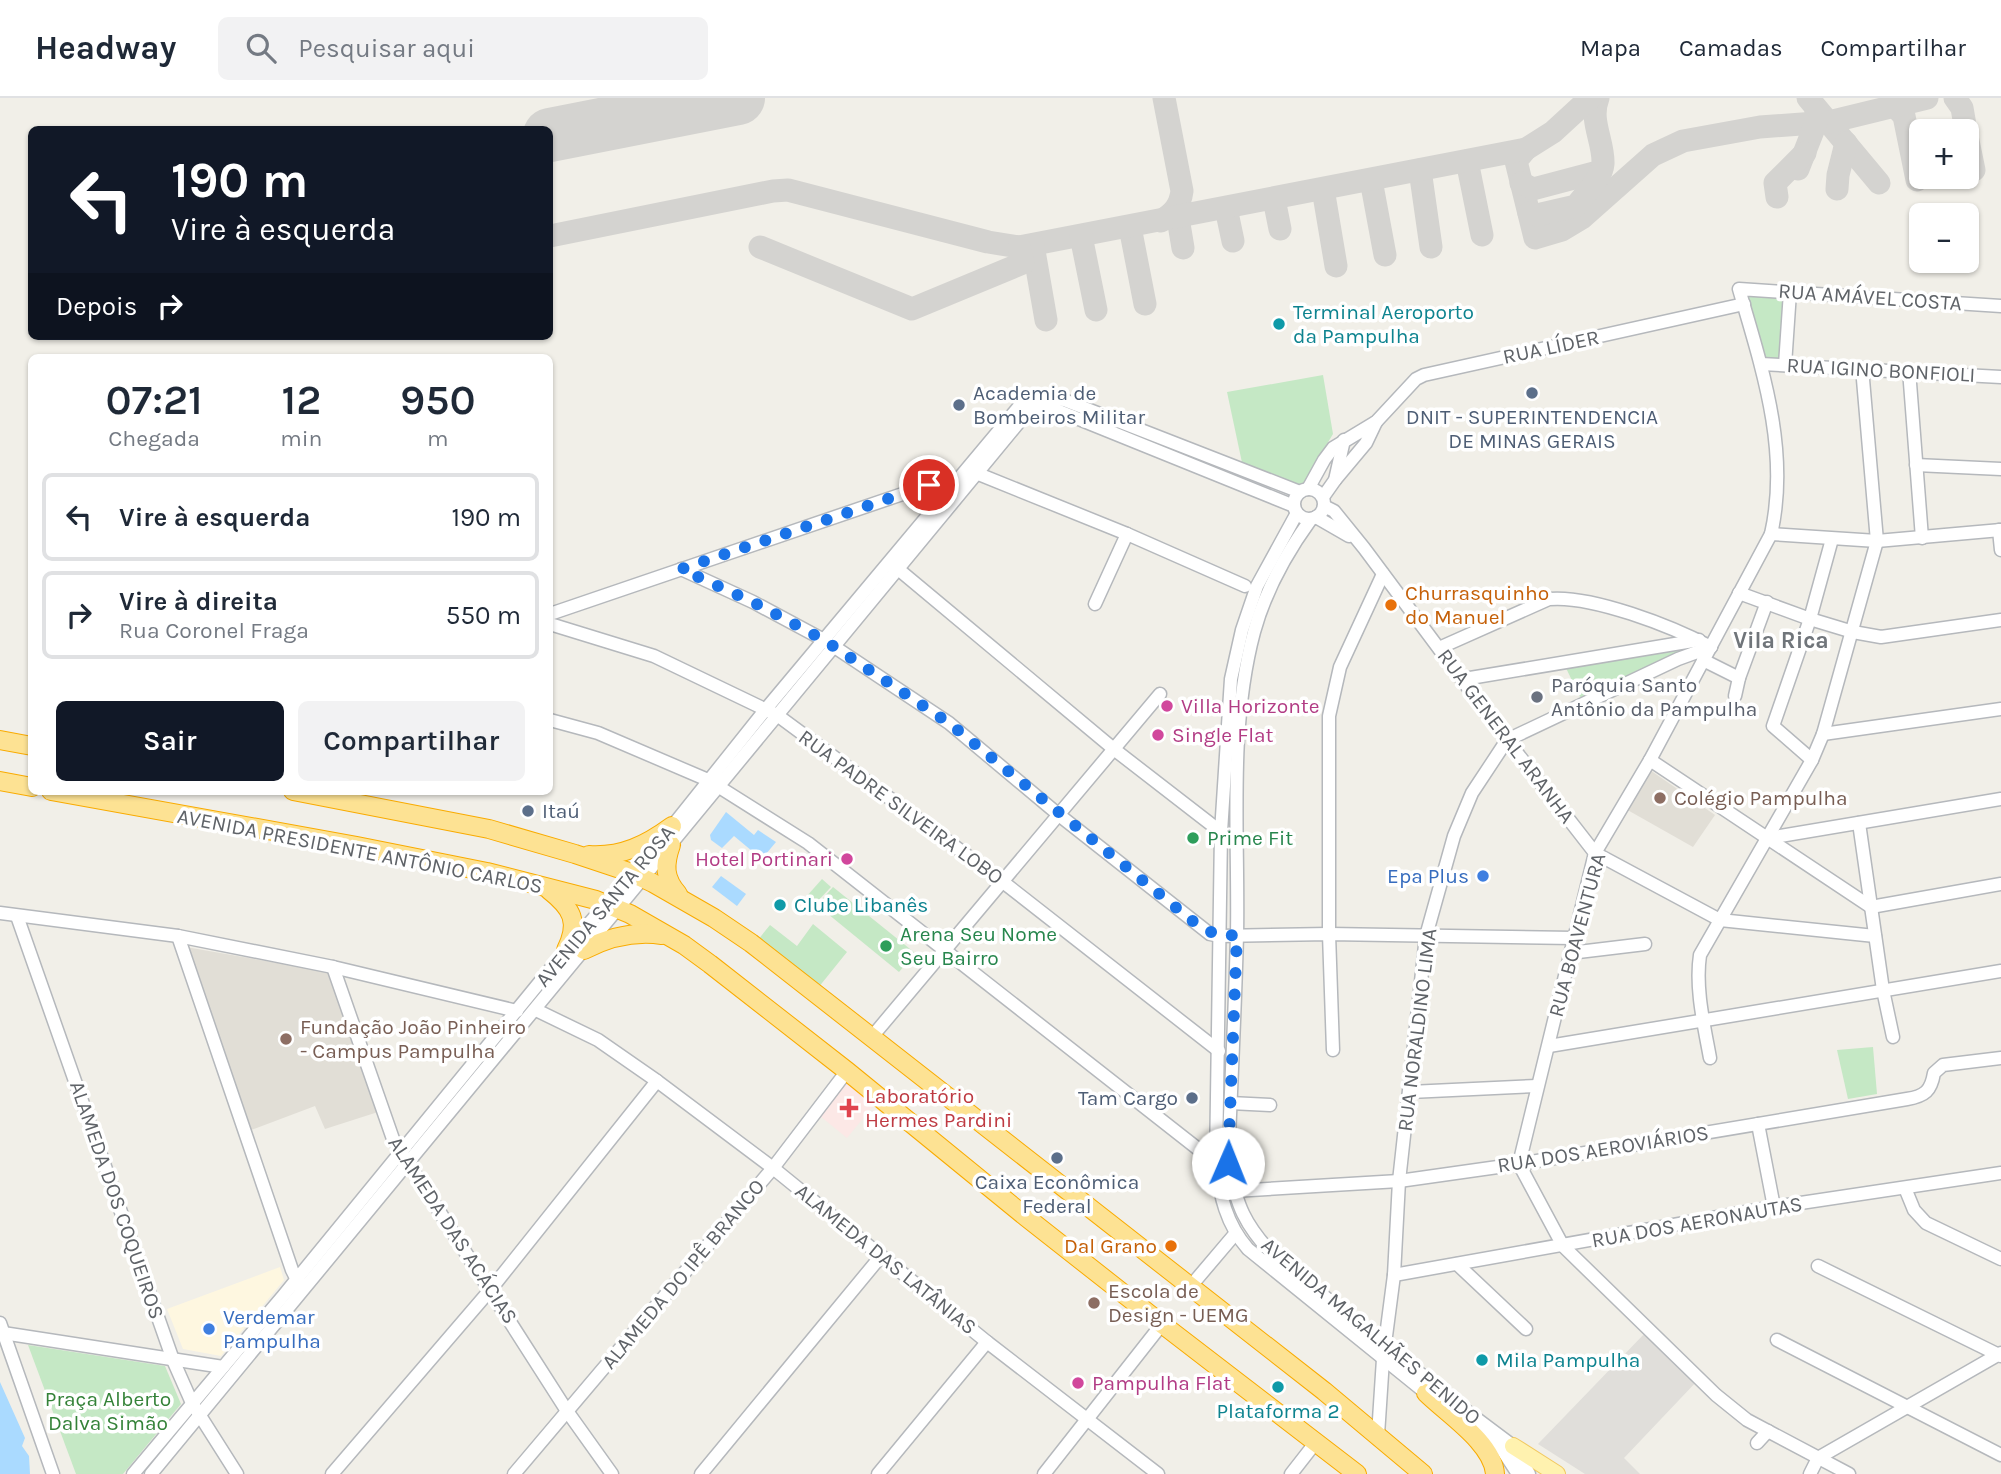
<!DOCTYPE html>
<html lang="pt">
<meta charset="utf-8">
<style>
:root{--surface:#fff;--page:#f2f2f3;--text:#1f2937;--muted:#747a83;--line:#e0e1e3;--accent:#111827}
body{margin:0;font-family:Karla,sans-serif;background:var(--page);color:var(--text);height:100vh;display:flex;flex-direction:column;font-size:26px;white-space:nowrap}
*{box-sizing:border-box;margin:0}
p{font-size:23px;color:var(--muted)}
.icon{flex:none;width:38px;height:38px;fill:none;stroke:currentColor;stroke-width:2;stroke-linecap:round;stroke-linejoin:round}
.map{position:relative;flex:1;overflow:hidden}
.sheet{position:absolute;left:28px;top:256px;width:525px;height:441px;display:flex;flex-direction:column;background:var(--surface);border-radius:10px;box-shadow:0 2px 5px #0004}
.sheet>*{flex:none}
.guide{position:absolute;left:28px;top:28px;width:525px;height:214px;border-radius:10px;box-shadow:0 2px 5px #0004;background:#111827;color:#fff;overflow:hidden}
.controls{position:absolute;left:1909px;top:21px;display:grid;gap:14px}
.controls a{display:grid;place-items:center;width:70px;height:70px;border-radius:10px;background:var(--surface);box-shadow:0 2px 5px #0004;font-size:35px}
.pin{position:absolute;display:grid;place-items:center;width:60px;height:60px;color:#fff;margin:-30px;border:4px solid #fff;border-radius:50%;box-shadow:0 2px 7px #0007}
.me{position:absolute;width:77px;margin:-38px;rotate:1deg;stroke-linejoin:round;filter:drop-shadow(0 0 5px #0008)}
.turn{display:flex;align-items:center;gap:24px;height:147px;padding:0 28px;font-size:32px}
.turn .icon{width:91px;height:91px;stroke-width:2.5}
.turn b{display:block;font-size:49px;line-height:60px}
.then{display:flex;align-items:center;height:66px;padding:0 28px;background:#0003;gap:14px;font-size:26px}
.eta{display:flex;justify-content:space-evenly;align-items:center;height:119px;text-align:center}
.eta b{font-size:42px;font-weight:600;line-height:49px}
.action{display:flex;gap:14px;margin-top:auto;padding:14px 28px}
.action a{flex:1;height:80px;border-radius:10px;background:var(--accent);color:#fff;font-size:28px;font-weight:600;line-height:80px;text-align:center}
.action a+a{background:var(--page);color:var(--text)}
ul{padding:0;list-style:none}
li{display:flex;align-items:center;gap:21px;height:88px;margin:0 14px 10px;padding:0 14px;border:4px solid var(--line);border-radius:10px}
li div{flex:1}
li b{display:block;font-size:26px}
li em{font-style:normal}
header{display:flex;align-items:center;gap:42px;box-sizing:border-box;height:98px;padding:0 35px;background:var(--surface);border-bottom:2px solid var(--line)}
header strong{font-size:33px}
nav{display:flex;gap:38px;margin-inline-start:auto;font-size:24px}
.search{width:490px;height:63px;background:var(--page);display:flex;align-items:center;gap:18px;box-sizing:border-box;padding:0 24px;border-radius:10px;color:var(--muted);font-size:26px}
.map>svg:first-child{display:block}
</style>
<header>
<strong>Headway</strong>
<div class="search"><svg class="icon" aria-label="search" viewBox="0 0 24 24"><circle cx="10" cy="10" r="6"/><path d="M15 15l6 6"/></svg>Pesquisar aqui</div>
<nav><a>Mapa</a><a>Camadas</a><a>Compartilhar</a></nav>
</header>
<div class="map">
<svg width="2001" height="1376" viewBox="0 0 2001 1376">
<rect width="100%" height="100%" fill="#f1efe8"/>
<!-- commercial -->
<path fill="#fef7e0" d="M 280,1169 L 284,1182 L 221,1258 L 183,1251 L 167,1211 Z"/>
<!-- industrial -->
<path fill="#e0deda" d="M 1647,1233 L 1698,1282 L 1624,1360 L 1640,1376 L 1585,1376 L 1538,1346 Z"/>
<!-- education -->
<g fill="#e1ded6">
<path d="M 1647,670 L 1715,717 L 1693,749 L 1624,710 Z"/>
<path d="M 186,849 L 329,874 L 378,1014 L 325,1031 L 315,1008 L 251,1032 Z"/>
</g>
<!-- medical -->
<path fill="#fce8e6" d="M 851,980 L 878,1002 L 847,1040 L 820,1018 Z"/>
<!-- green -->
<g fill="#c5e8c5">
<path d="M 1748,197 L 1783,201 L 1780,260 L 1764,260 Z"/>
<path d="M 1323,277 L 1333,336 L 1303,386 L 1291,392 L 1244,374 L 1227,294 Z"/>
<path d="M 1705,546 L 1582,603 L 1565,568 Z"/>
<path d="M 822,781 L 831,789 L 815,806 L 806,799 Z"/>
<path d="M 833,789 L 915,855 L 899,874 L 817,807 Z"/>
<path d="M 813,826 L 847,854 L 818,890 L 757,843 L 770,827 L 797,848 Z"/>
<path d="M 1873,949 L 1877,996 L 1848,1001 L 1837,952 Z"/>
<path d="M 28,1247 L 165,1268 L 181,1306 L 123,1376 L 76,1376 Z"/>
</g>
<!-- water -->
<g fill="#aadaff">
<path d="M 726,714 L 754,737 L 758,732 L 776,744 L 760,763 L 750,756 L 752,753 L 734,738 L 722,750 L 711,742 L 710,737 Z"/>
<path d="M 721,778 L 746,796 L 737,808 L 712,789 Z"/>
<path d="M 0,1284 L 25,1340 L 22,1348 L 29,1358 L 30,1376 L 0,1376 Z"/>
</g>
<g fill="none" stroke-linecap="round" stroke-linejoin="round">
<!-- taxiway -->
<g stroke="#d4d3d0" stroke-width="23">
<path d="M 1808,0 L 1879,85"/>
<path d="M 1955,0 L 1962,10 L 1966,33"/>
<path d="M 1895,8 L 1904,18 L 1917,82"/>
<path d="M 1967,38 L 1974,72"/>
<path d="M 1526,51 L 1516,63 L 1535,140 L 1562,132 L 1582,120 L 1653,57 L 1683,43 L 1760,29 L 1829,24 L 1927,0"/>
<path d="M 1467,63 L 1482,137"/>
<path d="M 1798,71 L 1816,25 L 1816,13"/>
<path d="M 1420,72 L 1431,149"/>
<path d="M 1371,82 L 1385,157"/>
<path d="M 1521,85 L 1533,91 L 1601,73"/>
<path d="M 1323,91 L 1336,168"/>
<path d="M 1837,91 L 1838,77 L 1846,45"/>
<path d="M 1777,99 L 1775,85 L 1805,55"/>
<path d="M 1274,101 L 1280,131"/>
<path d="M 1226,110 L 1233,143"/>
<path d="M 1529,115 L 1537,117 L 1576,108 C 1584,97 1602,80 1603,66 C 1604,43 1589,23 1598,0"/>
<path d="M 1178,120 L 1183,150"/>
<path d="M 1161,123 C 1174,115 1180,108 1182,93 L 1164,0"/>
<path d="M 1130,129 L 1145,206"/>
<path d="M 550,138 L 773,93 L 788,92 L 988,144 L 1019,149 L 1526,51 L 1553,34 L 1590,0"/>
<path d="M 1081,138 L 1096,212"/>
<path d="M 1033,147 L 1046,222"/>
<path d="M 760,149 L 912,211 L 1023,165 L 1019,149"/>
</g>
<!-- runway -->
<path stroke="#d4d3d0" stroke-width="54" d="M 550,37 L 738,0"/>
<!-- minor casing -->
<g stroke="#b5b8bc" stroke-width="15">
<g id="minor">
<path d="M 1761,266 L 2001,279"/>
<path d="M 1785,267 L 1790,194"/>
<path d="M 1909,272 L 1922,440"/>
<path d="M 1916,367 L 2001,371"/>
<path d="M 971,373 L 1127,436 L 1245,488"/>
<path d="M 1335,382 L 1366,345 L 1376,324"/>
<circle cx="1309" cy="406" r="15"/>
<path d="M 1308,391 L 1324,362 L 1333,350 L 1376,324 L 1416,281 L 1424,277 L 1744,206"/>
<path d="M 1323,399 L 1335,382 L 1344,342"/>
<path d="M 1324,408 L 1334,413 L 1364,450 L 1507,642 L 1595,755 L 1720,822 L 1875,838"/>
<path d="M 1297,415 L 1257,488 L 1242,532 L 1231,581 L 1221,734 L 1216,1065 C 1220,1098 1226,1126 1248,1151 L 1431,1299"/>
<path d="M 1316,419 L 1349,438"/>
<path d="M 1311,421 C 1287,454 1265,494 1254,534 C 1228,631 1239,738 1237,837 C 1235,913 1231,989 1228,1065 C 1237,1108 1244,1126 1274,1158 L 1473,1318 L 1513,1348 L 1529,1376"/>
<path d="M 1999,432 L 2001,452"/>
<path d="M 1771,436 L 1877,443 L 2001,432"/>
<path d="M 681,471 L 753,504 L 824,542 L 949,625 L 1059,717 L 1210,836 L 1220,838 L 1329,836 L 1574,840"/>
<path d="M 898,471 L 1115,652 L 1221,734"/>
<path d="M 1739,495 L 1810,521 L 1853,534 L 1881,539 L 2001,522"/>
<path d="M 1095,506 L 1127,436"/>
<path d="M 550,516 L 929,387"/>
<path d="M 550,526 L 654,558 L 777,617 L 1003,784 L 1219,953"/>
<path d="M 1439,550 L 1549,501 C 1592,497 1671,528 1711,549"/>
<path d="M 1703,562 L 1739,580"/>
<path d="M 1464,581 L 1699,542"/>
<path d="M 1735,598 L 1739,580 L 1767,504"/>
<path d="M 550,622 L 598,635 L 708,682 L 808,745 L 1216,1065"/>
<path d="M 1823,636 L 2001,611"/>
<path d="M 1650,662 L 1871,809 L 2001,786"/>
<path d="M 1812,662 L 1773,628 L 1810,521 L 1832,441"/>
<path d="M 1859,725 L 1883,892 L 1893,939"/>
<path d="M 1768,740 L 2001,701"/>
<path d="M 0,815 L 178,838 L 333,869 L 517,913"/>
<path d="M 17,818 L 173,1262 L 192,1305 L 237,1376"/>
<path d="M 178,838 L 292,1172 L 300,1188"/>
<path d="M 1570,855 L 1645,846"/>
<path d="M 333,869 L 393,1041 L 567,1313 L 612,1376"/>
<path d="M 536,912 L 598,942 L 657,983 L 773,1070 L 987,1244 L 1158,1376"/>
<path d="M 871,940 L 1160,596"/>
<path d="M 1549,948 L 2001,873"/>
<path d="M 1333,952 L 1329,836 L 1329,618 L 1340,569 L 1383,476"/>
<path d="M 1710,960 C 1704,927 1695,890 1700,857 L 1812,662 L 1823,636 L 1877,443 L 1862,270"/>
<path d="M 1410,994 L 1537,988"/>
<path d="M 1230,1005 L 1270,1007"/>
<path d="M 1758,1026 L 1774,1109"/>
<path d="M 1905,1090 L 1914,1112 L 1926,1125 L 2001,1161"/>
<path d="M 1234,1093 L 1399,1083 L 1519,1066 L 1907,1001 C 1925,998 1931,993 1934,975 L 1943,967 L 2001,960"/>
<path d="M 1457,1166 L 1526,1231"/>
<path d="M 1818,1168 L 2001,1258"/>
<path d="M 1394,1177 L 1774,1109 L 2001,1075"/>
<path d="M 1190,1189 L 1235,1136"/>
<path d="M 0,1225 L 53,1376"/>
<path d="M 3,1235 L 223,1269"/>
<path d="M 1777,1242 L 2001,1357"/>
<path d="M 1474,1330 L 1501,1350 L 1518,1376"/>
<path d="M 1378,1337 L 1383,1261 L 1394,1177 L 1399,1083 L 1426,838 L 1454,738 L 1472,695 L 1507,642 L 1678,561 L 1711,549"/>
<path d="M 1757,1345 L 1768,1333"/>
<path d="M 133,1376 L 283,1198 L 566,852 L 655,750 L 766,611 L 1022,305 C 1035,297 1048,300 1064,302 L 1300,394"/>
<path d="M 151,1376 L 1029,312 L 1041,308 L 1054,311 L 1294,408"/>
<path d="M 332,1376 L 491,1191 L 657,983"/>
<path d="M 514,1376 L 773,1070 L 847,973"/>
<path d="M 701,1376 L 881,1158"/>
<path d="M 878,1376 L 987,1244"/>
<path d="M 1044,1376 L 1162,1226"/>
<path d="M 1291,1376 L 1316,1344"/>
<path d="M 1810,1376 L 1818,1360 L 2001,1255"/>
<path d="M 1849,1376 L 1747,1322 L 1716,1297 L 1563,1148 L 1519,1066 L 1595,755 L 1650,662 L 1771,436 C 1790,353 1762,270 1739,191 L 2001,208"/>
</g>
</g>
<!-- major casing -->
<g stroke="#f2c960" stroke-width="18">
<path id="major" d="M 1513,1348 L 1557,1376"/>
</g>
<!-- highway casing -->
<g stroke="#f9ab00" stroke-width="20">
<g id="highway">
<path d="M 0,642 L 32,648"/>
<path d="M 0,683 L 32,689"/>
<path d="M 51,693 L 357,748 L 487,774 L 596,802 L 630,816 L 684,847 L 710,866 L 847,973 L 1026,1119 L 1162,1226 L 1357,1376"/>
<path d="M 293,693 L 489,731 L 575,756 L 632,775 L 653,785 L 714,820 L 751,845 L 1324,1293 L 1423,1376"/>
<path d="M 671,747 C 664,767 664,780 678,796"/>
<path d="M 589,757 C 622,759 646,747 672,728"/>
<path d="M 549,792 C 572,810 580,824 566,852"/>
<path d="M 584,852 C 609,839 634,833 662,837"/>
<path d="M 1426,1295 C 1447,1316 1493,1345 1495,1376"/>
</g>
</g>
<!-- minor -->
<use href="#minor" stroke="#fff" stroke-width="12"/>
<!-- major -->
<use href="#major" stroke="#fff2af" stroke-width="16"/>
<!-- highway -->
<use href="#highway" stroke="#fde293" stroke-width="18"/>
</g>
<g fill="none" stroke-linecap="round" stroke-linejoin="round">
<!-- route -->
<path stroke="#1a73e8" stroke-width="12" stroke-dasharray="0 21.6" d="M 929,387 L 681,471 L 753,504 L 824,542 L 949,625 L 1200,829 L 1220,838 L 1237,837 L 1228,1065"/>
</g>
<!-- markers -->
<g fill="#0f9aa8" stroke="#fff" stroke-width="2.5">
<circle cx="1279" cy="226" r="7"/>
<circle cx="780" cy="807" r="7"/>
<circle cx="1482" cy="1262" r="7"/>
<circle cx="1278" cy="1289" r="7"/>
</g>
<g fill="#5c6f8a" stroke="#fff" stroke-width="2.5">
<circle cx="1532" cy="295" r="7"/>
<circle cx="959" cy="307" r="7"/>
<circle cx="528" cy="713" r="7"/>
<circle cx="1192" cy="1000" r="7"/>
<circle cx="1057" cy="1060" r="7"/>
</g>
<g fill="#e8710a" stroke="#fff" stroke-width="2.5">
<circle cx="1391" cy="507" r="7"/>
<circle cx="1171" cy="1148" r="7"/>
</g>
<circle fill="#6b7280" stroke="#fff" stroke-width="2.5" cx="1537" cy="599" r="7"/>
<g fill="#d1479c" stroke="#fff" stroke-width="2.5">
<circle cx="1167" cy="608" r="7"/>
<circle cx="1158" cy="637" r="7"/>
<circle cx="847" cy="761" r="7"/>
<circle cx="1078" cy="1285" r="7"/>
</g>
<g fill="#8d6e63" stroke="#fff" stroke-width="2.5">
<circle cx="1660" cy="700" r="7"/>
<circle cx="286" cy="941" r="7"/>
<circle cx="1094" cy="1205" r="7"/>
</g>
<g fill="#2e9e5b" stroke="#fff" stroke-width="2.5">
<circle cx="1193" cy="740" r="7"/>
<circle cx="886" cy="848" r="7"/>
</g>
<g fill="#3f7fe0" stroke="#fff" stroke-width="2.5">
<circle cx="1483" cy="778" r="7"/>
<circle cx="209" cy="1231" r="7"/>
</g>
<path fill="#e0444e" stroke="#fff" stroke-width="2.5" d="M845.5 999.5h7v7h7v7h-7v7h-7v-7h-7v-7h7z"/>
<g text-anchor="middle" stroke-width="7" stroke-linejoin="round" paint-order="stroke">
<!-- street labels -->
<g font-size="21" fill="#5f6368" stroke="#fff">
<text transform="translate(1870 199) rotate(4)" y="7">RUA AMÁVEL COSTA</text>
<text transform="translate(1551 249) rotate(-12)" y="7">RUA LÍDER</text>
<text transform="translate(1881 272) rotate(3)" y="7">RUA IGINO BONFIOLI</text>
<text transform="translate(1506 638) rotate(53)" y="7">RUA GENERAL ARANHA</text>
<text transform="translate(901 709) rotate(36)" y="7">RUA PADRE SILVEIRA LOBO</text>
<text transform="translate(360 753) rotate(11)" y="7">AVENIDA PRESIDENTE ANTÔNIO CARLOS</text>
<text transform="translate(605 808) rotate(-50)" y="7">AVENIDA SANTA ROSA</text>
<text transform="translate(1577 837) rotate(-75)" y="7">RUA BOAVENTURA</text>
<text transform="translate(1417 932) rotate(-83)" y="7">RUA NORALDINO LIMA</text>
<text transform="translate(1603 1051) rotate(-9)" y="7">RUA DOS AEROVIÁRIOS</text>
<text transform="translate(117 1102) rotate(71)" y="7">ALAMEDA DOS COQUEIROS</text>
<text transform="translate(1697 1124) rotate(-10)" y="7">RUA DOS AERONAUTAS</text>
<text transform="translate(453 1132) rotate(57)" y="7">ALAMEDA DAS ACÁCIAS</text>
<text transform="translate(886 1161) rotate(39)" y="7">ALAMEDA DAS LATÂNIAS</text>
<text transform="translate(683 1176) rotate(-50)" y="7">ALAMEDA DO IPÊ BRANCO</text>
<text transform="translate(1371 1233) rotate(40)" y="7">AVENIDA MAGALHÃES PENIDO</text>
</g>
<!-- culture labels -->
<g font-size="21" fill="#0d838f" stroke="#fff" text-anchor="start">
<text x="1293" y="221">Terminal Aeroporto<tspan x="1293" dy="24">da Pampulha</tspan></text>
<text x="794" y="814">Clube Libanês</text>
<text x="1496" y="1269">Mila Pampulha</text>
<text x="1278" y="1320" text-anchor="middle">Plataforma 2</text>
</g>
<!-- service labels -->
<g font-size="21" fill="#4e5e75" stroke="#fff" text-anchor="start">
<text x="973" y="302">Academia de<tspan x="973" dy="24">Bombeiros Militar</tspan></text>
<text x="1532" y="326" text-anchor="middle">DNIT - SUPERINTENDENCIA<tspan x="1532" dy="24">DE MINAS GERAIS</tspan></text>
<text x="542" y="720">Itaú</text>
<text x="1178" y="1007" text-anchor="end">Tam Cargo</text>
<text x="1057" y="1091" text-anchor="middle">Caixa Econômica<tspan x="1057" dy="24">Federal</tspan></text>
</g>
<!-- food labels -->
<g font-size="21" fill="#c56008" stroke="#fff" text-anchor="start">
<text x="1405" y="502">Churrasquinho<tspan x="1405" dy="24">do Manuel</tspan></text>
<text x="1157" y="1155" text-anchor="end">Dal Grano</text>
</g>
<!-- worship labels -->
<g font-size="21" fill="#5b616d" stroke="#fff" text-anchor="start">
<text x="1551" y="594">Paróquia Santo<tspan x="1551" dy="24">Antônio da Pampulha</tspan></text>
</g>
<!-- hotel labels -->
<g font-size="21" fill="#b23c85" stroke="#fff" text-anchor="start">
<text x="1181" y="615">Villa Horizonte</text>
<text x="1172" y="644">Single Flat</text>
<text x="833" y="768" text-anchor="end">Hotel Portinari</text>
<text x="1092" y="1292">Pampulha Flat</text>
</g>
<!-- education labels -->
<g font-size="21" fill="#785e54" stroke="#fff" text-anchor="start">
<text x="1674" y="707">Colégio Pampulha</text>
<text x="300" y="936">Fundação João Pinheiro<tspan x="300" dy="24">- Campus Pampulha</tspan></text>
<text x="1108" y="1200">Escola de<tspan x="1108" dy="24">Design - UEMG</tspan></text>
</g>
<!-- leisure labels -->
<g font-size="21" fill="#27864d" stroke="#fff" text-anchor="start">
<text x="1207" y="747">Prime Fit</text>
<text x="900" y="843">Arena Seu Nome<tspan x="900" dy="24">Seu Bairro</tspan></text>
</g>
<!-- shop labels -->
<g font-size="21" fill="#366cbe" stroke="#fff" text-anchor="end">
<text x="1469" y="785">Epa Plus</text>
<text x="223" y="1226" text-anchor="start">Verdemar<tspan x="223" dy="24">Pampulha</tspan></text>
</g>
<!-- health labels -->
<g font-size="21" fill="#be3a42" stroke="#fff" text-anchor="start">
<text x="865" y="1005">Laboratório<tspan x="865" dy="24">Hermes Pardini</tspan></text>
</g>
<!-- park labels -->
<g font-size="21" fill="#348238" stroke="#fff">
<text x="108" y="1308">Praça Alberto<tspan x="108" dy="24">Dalva Simão</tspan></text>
</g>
<!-- neighbourhood labels -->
<g font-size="23" font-weight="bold" fill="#70757a" stroke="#fff">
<text x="1781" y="550">Vila Rica</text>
</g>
</g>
</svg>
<div class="controls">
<a>+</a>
<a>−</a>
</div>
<div class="pin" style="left:929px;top:387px;background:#d93025"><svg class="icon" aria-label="arrive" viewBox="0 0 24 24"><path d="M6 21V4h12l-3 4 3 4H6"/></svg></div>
<svg class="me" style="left:1228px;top:1065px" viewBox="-20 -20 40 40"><circle r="19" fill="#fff"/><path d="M0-13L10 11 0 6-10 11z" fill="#1a73e8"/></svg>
<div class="guide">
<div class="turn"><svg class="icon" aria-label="left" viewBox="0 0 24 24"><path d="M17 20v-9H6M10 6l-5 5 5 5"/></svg><div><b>190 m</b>Vire à esquerda</div></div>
<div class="then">Depois<svg class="icon" aria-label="right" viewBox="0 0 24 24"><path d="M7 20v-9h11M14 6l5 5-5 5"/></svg></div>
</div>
<section class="sheet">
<div class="eta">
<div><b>07:21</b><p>Chegada</p></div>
<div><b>12</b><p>min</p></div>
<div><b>950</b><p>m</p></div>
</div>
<ul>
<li><svg class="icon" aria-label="left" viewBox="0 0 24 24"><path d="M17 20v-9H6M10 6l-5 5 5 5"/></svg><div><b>Vire à esquerda</b></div><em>190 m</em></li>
<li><svg class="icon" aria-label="right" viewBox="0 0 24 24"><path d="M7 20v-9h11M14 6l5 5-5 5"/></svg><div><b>Vire à direita</b><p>Rua Coronel Fraga</p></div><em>550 m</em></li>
</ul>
<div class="action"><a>Sair</a><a>Compartilhar</a></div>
</section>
</div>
